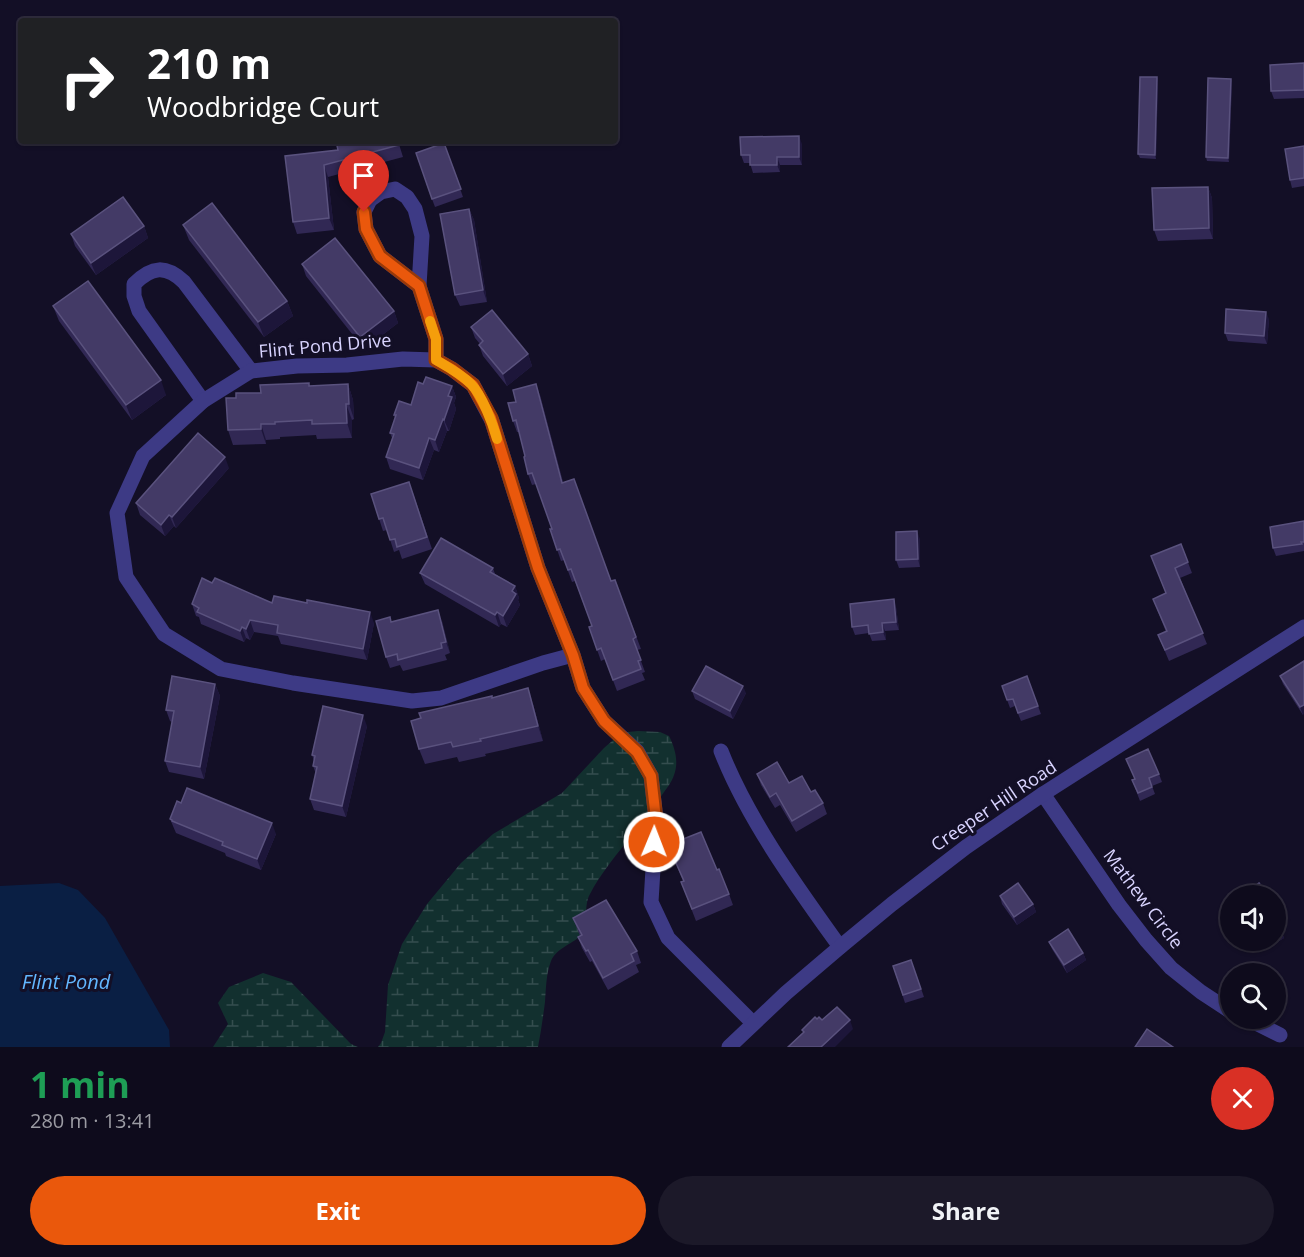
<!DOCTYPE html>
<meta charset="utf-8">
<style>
:root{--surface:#0e0b1c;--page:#1c1929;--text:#f1f3f6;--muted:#9b9ba3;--line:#2e2b3b;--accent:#ea580c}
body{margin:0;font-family:"Open Sans",sans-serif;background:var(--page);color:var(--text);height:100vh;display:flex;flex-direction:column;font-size:22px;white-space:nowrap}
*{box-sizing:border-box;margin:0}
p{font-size:20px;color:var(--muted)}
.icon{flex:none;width:33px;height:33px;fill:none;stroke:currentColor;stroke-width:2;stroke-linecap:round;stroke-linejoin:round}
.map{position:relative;height:1047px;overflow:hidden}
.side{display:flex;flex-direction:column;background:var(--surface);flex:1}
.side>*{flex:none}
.hud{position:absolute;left:18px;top:18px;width:600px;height:126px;border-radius:6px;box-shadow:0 2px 4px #0004,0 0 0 2px var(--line);background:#202124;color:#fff;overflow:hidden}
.controls{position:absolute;left:1220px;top:885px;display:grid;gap:12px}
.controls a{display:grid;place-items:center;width:66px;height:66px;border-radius:50%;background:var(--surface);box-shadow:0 2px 4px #0004,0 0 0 2px var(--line);font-size:30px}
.pin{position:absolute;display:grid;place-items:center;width:51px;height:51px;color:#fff;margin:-62px -26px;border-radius:50% 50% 50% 0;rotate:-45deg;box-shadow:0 0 6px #0007}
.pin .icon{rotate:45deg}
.me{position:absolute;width:66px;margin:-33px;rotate:1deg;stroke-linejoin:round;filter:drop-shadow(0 0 4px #0008)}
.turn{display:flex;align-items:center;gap:21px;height:126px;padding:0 30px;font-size:27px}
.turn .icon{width:78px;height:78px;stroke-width:2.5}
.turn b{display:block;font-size:42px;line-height:51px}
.round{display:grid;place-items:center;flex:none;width:63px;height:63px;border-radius:32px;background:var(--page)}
.summary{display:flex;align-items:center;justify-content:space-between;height:102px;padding:0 30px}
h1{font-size:36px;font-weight:700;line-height:45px;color:#1e9e55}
.button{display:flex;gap:12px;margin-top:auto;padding:12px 30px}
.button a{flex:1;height:69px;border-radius:36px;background:var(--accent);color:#fff;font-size:24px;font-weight:700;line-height:69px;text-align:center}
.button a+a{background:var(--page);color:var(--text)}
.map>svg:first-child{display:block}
</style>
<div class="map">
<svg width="1304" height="1047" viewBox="0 0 1304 1047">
<defs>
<pattern id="wetland-marsh" width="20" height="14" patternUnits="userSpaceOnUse" patternTransform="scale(1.5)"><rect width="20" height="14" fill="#12302f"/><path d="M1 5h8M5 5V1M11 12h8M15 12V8" fill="none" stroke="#344d4e"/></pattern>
</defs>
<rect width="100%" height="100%" fill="#130f26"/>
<!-- wetland -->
<g fill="url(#wetland-marsh)">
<path d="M 638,731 L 660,732 L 669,736 C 675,748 679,762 674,775 C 672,782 666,789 662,795 C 641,829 609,858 590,894 C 583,906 589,924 582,934 C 574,944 557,947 551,961 C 546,974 546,989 545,1002 C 543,1017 541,1032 538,1047 L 378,1047 L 381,1043 L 385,1032 L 388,985 L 402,944 L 427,904 L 461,863 L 493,834 L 562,793 L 604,748 L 619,735 L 628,732 Z"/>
<path d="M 263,973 L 291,982 L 351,1044 L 358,1047 L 213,1047 L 228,1024 L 218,1003 L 229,987 Z"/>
</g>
<!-- water -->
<path fill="#0a1f44" d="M 59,883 L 78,890 L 105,918 L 169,1030 L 170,1047 L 0,1047 L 0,886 Z"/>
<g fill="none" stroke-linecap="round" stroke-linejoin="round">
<!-- minor -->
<g stroke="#3d3a85" stroke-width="15">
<path d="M 419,286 L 380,256 L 366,229 L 364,212 L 370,200 L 381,192 L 395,189 L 407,197 L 415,209 L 422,236 L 419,286 L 436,339 L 436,360"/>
<path d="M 203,401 L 139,311 L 134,296 L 134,284 C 152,266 166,265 184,282 L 251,371"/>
<path d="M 573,655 L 543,663 L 441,698 L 412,701 L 293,683 L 221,669 L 164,634 L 126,577 L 117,513 L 143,456 L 203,401 L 251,371 L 297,366 L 347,365 L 403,359 L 436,360 L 452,369 L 473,385 L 492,421 L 538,568 L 573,655 L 583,688 L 604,721 L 637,751 L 651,776 L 656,819 L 651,902 L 668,938 L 753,1023"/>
<path d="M 721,751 C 748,820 797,887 840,947"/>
<path d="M 1043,794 L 1119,905 L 1146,940 L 1171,968 L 1201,992 L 1230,1011"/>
<path d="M 1246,1018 L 1280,1035"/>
<path d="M 729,1047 L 786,993 L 840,947 L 892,904 L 966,847 L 1043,794 L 1304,627"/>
</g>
</g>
<!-- wall -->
<g fill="#312854">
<path d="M 1304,63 L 1304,98 L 1274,99 L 1271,91 Z"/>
<path d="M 1157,77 L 1158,81 L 1156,159 L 1140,158 L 1138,154 Z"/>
<path d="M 1231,79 L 1232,83 L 1229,162 L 1207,161 L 1206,157 Z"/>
<path d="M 398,141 L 403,157 L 328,177 L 334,230 L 297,234 L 293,222 L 285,156 L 338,150 Z"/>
<path d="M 444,143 L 463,197 L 435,207 L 426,183 L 427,183 Z"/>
<path d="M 802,144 L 802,165 L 780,165 L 780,172 L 753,173 L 750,163 L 744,163 L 741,155 Z"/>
<path d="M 1304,146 L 1304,186 L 1292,188 L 1290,180 Z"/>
<path d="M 1208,187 L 1212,198 L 1213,239 L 1158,241 L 1154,230 Z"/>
<path d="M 469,209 L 474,220 L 487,302 L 460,306 L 455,295 Z"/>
<path d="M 183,225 L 287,301 L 293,316 L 264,337 L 189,240 Z"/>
<path d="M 144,226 L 148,238 L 96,275 L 75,246 L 71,234 Z"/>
<path d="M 302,264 L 394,311 L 398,323 L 364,349 L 306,276 Z"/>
<path d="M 53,306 L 166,395 L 132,420 L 59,321 Z"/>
<path d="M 1269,319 L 1267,344 L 1228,341 L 1225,333 Z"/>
<path d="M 471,327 L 528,354 L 532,366 L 507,386 L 483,356 L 479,345 L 480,344 L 475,338 Z"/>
<path d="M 348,384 L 353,400 L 354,419 L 352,420 L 352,438 L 317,439 L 316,435 L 280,437 L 280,439 L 266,440 L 266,444 L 233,445 L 228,430 L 236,398 L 261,393 L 310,386 Z"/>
<path d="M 423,384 L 452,386 L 456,397 L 454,403 L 456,409 L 449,431 L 447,431 L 439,452 L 434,450 L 423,480 L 390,469 L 386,457 L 392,438 L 390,433 L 395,418 L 394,415 L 411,405 Z"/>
<path d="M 540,395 L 563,482 L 611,581 L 615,580 L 641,649 L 637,650 L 645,672 L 642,673 L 645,680 L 617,691 L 605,659 L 601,661 L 589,627 L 592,626 L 575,581 L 572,582 L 564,560 L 561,561 L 550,529 L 552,529 L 536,484 L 532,485 L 528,474 L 525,456 L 519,432 L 517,432 L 513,421 Z"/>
<path d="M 229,468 L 176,528 L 174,526 L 165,536 L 140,515 L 136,503 Z"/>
<path d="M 413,493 L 432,549 L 402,559 L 399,550 L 394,552 L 387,530 L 383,531 L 371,494 Z"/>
<path d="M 1304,521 L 1304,551 L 1276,556 L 1273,548 Z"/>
<path d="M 920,539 L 920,567 L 899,568 L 896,560 Z"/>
<path d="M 1181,544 L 1192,573 L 1180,578 L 1207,644 L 1169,661 L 1158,635 L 1166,632 L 1153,599 L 1166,593 Z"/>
<path d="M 493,568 L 495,574 L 515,586 L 519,598 L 518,600 L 520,605 L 507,627 L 501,624 L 499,627 L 425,584 L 420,573 Z"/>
<path d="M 212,583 L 272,603 L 374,623 L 367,660 L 281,644 L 278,636 L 254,632 L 250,640 L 246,638 L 244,642 L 201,624 L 199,617 L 196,616 L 192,604 Z"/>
<path d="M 896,607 L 899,630 L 885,631 L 886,640 L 872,641 L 869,633 L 855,635 L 852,627 Z"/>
<path d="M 442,621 L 450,653 L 445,655 L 447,660 L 403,671 L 400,665 L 390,668 L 386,657 L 392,622 Z"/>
<path d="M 1304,661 L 1303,715 L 1283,684 L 1280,676 Z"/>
<path d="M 1027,676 L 1041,714 L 1021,721 L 1015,706 L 1010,708 L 1002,686 Z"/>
<path d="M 215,684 L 220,696 L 204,779 L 169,772 L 165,761 L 172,722 L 170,721 L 166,710 Z"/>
<path d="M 692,691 L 746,693 L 733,719 L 695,699 Z"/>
<path d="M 492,698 L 533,704 L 543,741 L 485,754 L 486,756 L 459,762 L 457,757 L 425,764 L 419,749 Z"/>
<path d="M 367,726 L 346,817 L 314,810 L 310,799 L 316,774 L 313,766 L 314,761 L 312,755 Z"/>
<path d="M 757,774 L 789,783 L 811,792 L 823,803 L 827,814 L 796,832 L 780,805 L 775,808 L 761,785 Z"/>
<path d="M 1159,774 L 1162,782 L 1152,786 L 1155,794 L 1140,801 L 1132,780 Z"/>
<path d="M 170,819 L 276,834 L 261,870 L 226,856 L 225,853 L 176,833 Z"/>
<path d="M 668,845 L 717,870 L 729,894 L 733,905 L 696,921 L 681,882 L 683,881 Z"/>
<path d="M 1000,896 L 1033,904 L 1036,912 L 1017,925 L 1002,904 Z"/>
<path d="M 573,918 L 637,951 L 641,963 L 636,965 L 639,972 L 608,990 L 592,961 L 590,962 L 582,948 L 578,937 L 580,936 Z"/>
<path d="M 1281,930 L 1284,938 L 1265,950 L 1258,940 L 1275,940 Z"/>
<path d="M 1049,942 L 1083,953 L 1086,960 L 1067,973 L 1052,949 Z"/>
<path d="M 911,960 L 924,997 L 905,1003 L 893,966 Z"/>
</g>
<!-- shaded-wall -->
<g fill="#1d163a">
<path d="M 1157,77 L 1158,81 L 1156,159 L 1155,155 Z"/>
<path d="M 1231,79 L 1232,83 L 1229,162 L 1228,158 Z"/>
<path d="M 799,136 L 802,144 L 802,165 L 799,157 Z"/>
<path d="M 777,157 L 780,165 L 780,172 L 777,165 Z"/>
<path d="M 324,165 L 328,177 L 334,230 L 329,218 Z"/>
<path d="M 1208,187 L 1212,198 L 1213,239 L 1209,228 Z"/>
<path d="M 469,209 L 474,220 L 487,302 L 483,290 Z"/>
<path d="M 144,226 L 148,238 L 96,275 L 91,263 Z"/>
<path d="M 287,301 L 293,316 L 264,337 L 258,322 Z"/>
<path d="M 394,311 L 398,323 L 364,349 L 360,337 Z"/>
<path d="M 1266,312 L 1269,319 L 1267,344 L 1264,336 Z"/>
<path d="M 528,354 L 532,366 L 507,386 L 503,374 Z"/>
<path d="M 161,380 L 166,395 L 132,420 L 126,405 Z"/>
<path d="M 348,384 L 353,400 L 354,419 L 349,404 Z"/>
<path d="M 536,384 L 540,395 L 566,494 L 562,483 Z"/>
<path d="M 452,386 L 456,397 L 454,403 L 456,409 L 449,431 L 444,420 L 448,396 Z"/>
<path d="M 346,404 L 352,420 L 352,438 L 347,423 Z"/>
<path d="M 443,419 L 447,431 L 439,452 L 435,440 Z"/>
<path d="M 261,424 L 266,440 L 266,444 L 261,429 Z"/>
<path d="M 429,438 L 434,450 L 423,480 L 419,468 Z"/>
<path d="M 225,457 L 229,468 L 176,528 L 172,517 Z"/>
<path d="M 169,515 L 174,526 L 165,536 L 161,525 Z"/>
<path d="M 917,531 L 920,539 L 920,567 L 918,559 Z"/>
<path d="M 515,586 L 519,598 L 518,600 L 520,605 L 507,627 L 503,616 L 512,591 Z"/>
<path d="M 894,599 L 896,607 L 899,630 L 896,622 Z"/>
<path d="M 438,610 L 442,621 L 450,653 L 446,642 Z"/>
<path d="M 370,612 L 374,623 L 367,660 L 363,649 Z"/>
<path d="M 497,612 L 501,624 L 499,627 L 495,615 Z"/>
<path d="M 250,620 L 254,632 L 250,640 L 246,629 Z"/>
<path d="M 882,623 L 885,631 L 886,640 L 883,632 Z"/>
<path d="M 242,627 L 246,638 L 244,642 L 240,631 Z"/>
<path d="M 215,684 L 220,696 L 204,779 L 200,767 Z"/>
<path d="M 743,686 L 746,693 L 733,719 L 730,711 Z"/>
<path d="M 528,688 L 533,704 L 543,741 L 538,726 Z"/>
<path d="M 1304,705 L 1304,714 L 1303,715 L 1300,707 Z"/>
<path d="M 363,715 L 367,726 L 346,817 L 342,806 Z"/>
<path d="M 272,823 L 276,834 L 261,870 L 257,859 Z"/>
<path d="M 1033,904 L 1036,912 L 1017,925 L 1014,917 Z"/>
<path d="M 1281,930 L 1284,938 L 1265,950 L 1262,942 L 1265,940 L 1275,940 L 1275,934 Z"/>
<path d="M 1083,953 L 1086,960 L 1067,973 L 1064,965 Z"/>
<path d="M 850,1020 L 853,1029 L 835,1047 L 821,1047 Z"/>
</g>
<!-- building -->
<g fill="#433a66" stroke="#5a527e" stroke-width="1.5">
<path d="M 1304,63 L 1304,90 L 1271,91 L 1270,65 Z"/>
<path d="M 1140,77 L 1157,77 L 1155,155 L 1138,154 Z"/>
<path d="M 1208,78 L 1231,79 L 1228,158 L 1206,157 Z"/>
<path d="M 799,136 L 799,157 L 777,157 L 777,165 L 750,165 L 750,155 L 741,155 L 740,137 Z"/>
<path d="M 336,141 L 397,141 L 399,145 L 324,165 L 329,218 L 293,222 L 285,156 L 338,150 Z"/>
<path d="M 444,143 L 461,189 L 432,199 L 416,153 Z"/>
<path d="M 1304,146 L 1304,178 L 1290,180 L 1285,149 Z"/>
<path d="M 1208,187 L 1209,228 L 1154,230 L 1152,188 Z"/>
<path d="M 123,197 L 144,226 L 91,263 L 71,234 Z"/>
<path d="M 212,203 L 287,301 L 258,322 L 183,225 Z"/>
<path d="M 469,209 L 483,290 L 455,295 L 440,214 Z"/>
<path d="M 335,238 L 394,311 L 360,337 L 302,264 Z"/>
<path d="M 88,281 L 161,380 L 126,405 L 53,306 Z"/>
<path d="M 1226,309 L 1266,312 L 1264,336 L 1225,333 Z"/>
<path d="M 492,310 L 528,354 L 503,374 L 479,345 L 483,341 L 471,327 Z"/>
<path d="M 426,377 L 452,386 L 448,396 L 452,397 L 444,420 L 443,419 L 435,440 L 429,438 L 419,468 L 386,457 L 394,434 L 390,433 L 396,415 L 394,415 L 399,401 L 411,405 L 418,382 L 423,384 Z"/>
<path d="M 309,383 L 309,386 L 348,384 L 349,404 L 346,404 L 347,423 L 312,424 L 312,420 L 275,422 L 275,424 L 261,424 L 261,429 L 228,430 L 226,398 L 236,398 L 236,393 L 261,393 L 260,385 Z"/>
<path d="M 536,384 L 562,483 L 574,479 L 611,581 L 615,580 L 636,637 L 633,639 L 641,660 L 638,661 L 641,669 L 613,680 L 601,648 L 597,650 L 589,627 L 592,626 L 571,569 L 568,570 L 560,549 L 557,550 L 550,529 L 552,529 L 532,473 L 528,474 L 524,457 L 525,456 L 516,420 L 513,421 L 508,403 L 516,402 L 513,390 Z"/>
<path d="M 198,433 L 225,457 L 172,517 L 169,515 L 161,525 L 136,503 Z"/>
<path d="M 409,482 L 427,537 L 397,547 L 395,539 L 390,540 L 383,518 L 379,519 L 371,494 Z"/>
<path d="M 1304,521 L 1304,542 L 1301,542 L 1302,544 L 1273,548 L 1270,527 Z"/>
<path d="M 917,531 L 918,559 L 896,560 L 896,532 Z"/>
<path d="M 441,538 L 493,568 L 490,572 L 515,586 L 512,591 L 516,594 L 503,616 L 497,612 L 495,615 L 420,573 Z"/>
<path d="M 1181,544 L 1188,562 L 1175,568 L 1203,633 L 1165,650 L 1158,635 L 1167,631 L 1153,599 L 1166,593 L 1151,556 Z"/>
<path d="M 202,578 L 212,583 L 215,578 L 272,603 L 274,596 L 307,603 L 307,600 L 370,612 L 363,649 L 277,633 L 278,625 L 250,620 L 246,629 L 242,627 L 240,631 L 197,612 L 199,608 L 192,604 Z"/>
<path d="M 894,599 L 896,622 L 882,623 L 883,632 L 869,634 L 868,625 L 852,627 L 850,604 Z"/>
<path d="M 438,610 L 446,642 L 441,643 L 442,648 L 398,660 L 397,654 L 386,657 L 376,621 L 390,617 L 391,622 Z"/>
<path d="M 1304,661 L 1304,705 L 1300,707 L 1280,676 Z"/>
<path d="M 706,666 L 743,686 L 730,711 L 692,691 Z"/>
<path d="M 172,676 L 215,684 L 200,767 L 165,761 L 174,711 L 166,710 Z"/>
<path d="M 1027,676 L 1038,706 L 1018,713 L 1013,699 L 1007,700 L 1002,686 Z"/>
<path d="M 528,688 L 538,726 L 480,739 L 481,741 L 453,747 L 451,742 L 419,749 L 411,721 L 421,718 L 419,713 L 492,696 L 492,698 Z"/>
<path d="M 323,706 L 363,715 L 342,806 L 310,799 L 317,767 L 313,766 L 315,756 L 312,755 Z"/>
<path d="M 1148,749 L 1159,774 L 1149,778 L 1152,787 L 1138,793 L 1132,780 L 1135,779 L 1126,759 Z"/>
<path d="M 777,762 L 789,783 L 802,776 L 811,792 L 815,790 L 823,803 L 792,821 L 776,793 L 770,797 L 757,774 Z"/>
<path d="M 187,788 L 272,823 L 257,859 L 222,845 L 223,842 L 172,821 L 172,820 L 170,819 L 177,801 L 181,803 Z"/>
<path d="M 701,832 L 717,870 L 719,869 L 729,894 L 692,909 L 681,882 L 684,881 L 668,845 Z"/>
<path d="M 1018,883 L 1033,904 L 1014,917 L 1000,896 Z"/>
<path d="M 1259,883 L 1268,896 L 1240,896 Z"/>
<path d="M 606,900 L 637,951 L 631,954 L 634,961 L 603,978 L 588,950 L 586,951 L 578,937 L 582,935 L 573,918 Z"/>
<path d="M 1275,921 L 1281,930 L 1275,934 Z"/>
<path d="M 1068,929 L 1083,953 L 1064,965 L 1049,942 Z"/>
<path d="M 911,960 L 921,989 L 903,995 L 893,966 Z"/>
<path d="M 837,1007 L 850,1020 L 821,1047 L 788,1047 L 804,1032 L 802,1030 L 815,1017 L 817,1019 L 819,1017 L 822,1020 Z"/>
<path d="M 1147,1029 L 1173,1047 L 1135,1047 Z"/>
</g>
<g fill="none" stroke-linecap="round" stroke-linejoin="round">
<!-- route casing -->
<g stroke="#983908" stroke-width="15">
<path id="route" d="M 364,212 L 366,229 L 380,256 L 419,286 L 436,339 L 436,360 L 452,369 L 473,385 L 491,418 L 538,568 L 573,655 L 583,688 L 604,721 L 637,752 L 651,776 L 656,819 L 654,842"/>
</g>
<!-- route -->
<use href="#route" stroke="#ea580c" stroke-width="10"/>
<!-- slow -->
<path stroke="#f59e0b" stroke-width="10" d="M 430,321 L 436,339 L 436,360 C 448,367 461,374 471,384 C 482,395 493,424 497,439"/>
</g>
<g text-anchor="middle" stroke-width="6" stroke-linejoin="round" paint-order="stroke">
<!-- street labels -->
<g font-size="18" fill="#d9d4ff" stroke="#130f26">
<text transform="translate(325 346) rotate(-5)" y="6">Flint Pond Drive</text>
<text transform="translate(994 806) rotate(-34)" y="6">Creeper Hill Road</text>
<text transform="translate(1143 899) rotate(53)" y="6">Mathew Circle</text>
</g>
<!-- water labels -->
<g font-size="20" font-style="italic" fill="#62b6ff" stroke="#130f26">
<text x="66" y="989">Flint Pond</text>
</g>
</g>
</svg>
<div class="controls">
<a><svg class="icon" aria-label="sound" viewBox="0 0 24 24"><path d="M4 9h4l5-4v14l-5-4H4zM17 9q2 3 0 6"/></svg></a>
<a><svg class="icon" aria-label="search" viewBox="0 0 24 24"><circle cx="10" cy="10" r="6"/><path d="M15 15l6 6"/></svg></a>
</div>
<div class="pin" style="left:364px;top:212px;background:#d93025"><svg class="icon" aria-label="arrive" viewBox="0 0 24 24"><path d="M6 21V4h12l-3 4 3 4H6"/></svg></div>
<svg class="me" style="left:654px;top:842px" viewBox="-20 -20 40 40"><circle r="17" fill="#ea580c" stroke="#fff" stroke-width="3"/><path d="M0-11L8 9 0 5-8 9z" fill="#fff"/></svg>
<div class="hud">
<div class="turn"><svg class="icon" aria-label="right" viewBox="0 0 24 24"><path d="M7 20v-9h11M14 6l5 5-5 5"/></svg><div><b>210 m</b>Woodbridge Court</div></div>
</div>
</div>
<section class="side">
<div class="summary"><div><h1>1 min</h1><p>280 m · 13:41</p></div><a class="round" style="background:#d93025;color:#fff"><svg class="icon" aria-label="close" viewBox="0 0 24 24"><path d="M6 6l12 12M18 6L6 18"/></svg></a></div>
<div class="button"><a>Exit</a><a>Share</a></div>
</section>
